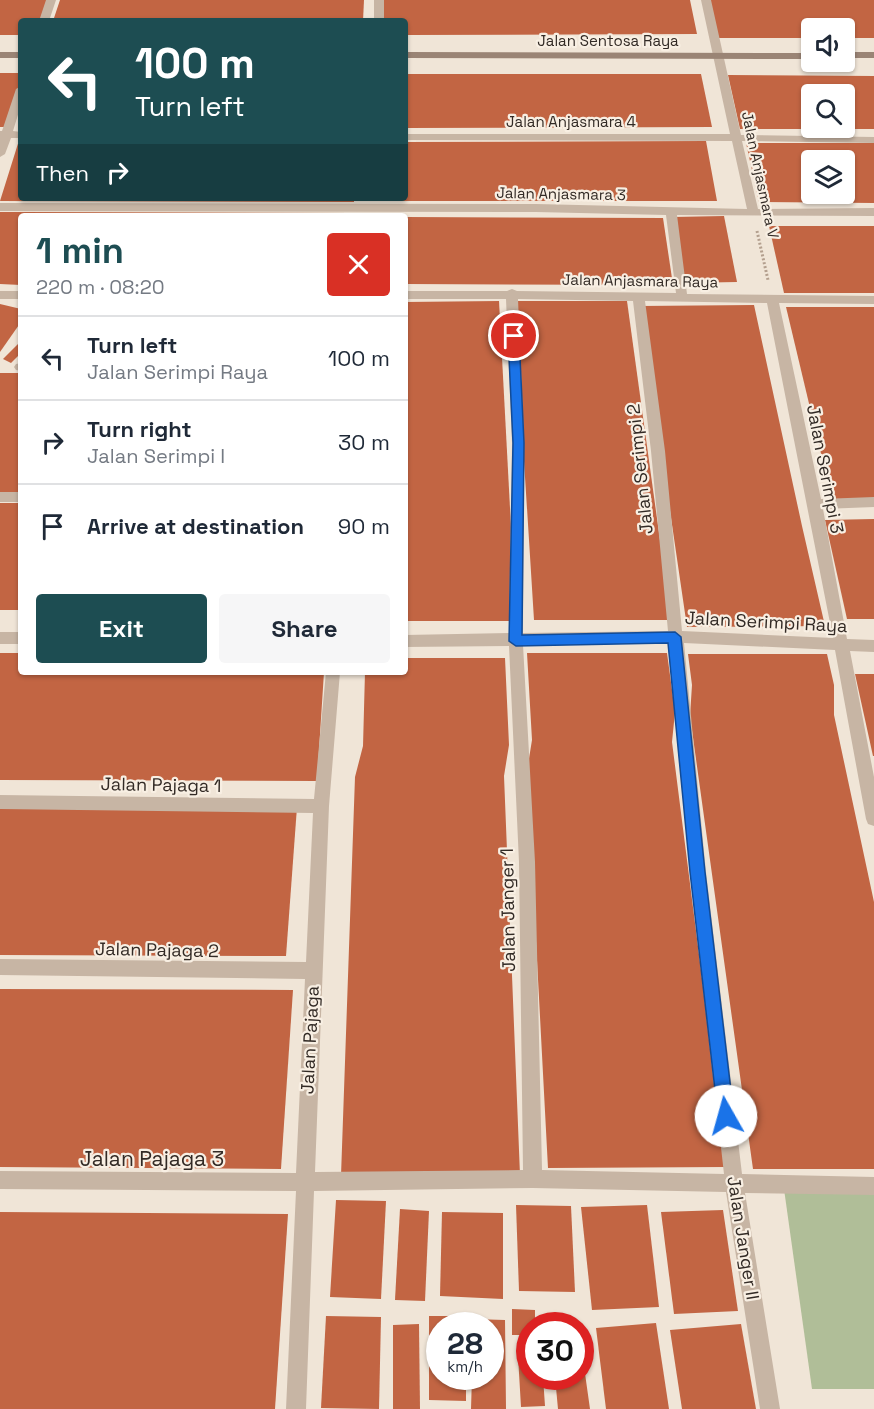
<!DOCTYPE html>
<meta charset="utf-8">
<style>
:root{--surface:#fff;--page:#f6f6f7;--text:#1f2937;--muted:#747a83;--line:#e0e1e3;--accent:#1d4d52}
body{margin:0;font-family:"Space Grotesk",sans-serif;background:var(--page);color:var(--text);height:100vh;display:flex;flex-direction:column;font-size:22px;white-space:nowrap}
*{box-sizing:border-box;margin:0}
p{font-size:20px;color:var(--muted)}
.icon{flex:none;width:33px;height:33px;fill:none;stroke:currentColor;stroke-width:2;stroke-linecap:round;stroke-linejoin:round}
.map{position:relative;flex:1;overflow:hidden}
.panel{position:absolute;left:18px;top:213px;width:390px;height:462px;display:flex;flex-direction:column;background:var(--surface);border-radius:6px;box-shadow:0 2px 4px #0004}
.panel>*{flex:none}
.banner{position:absolute;left:18px;top:18px;width:390px;height:183px;border-radius:6px;box-shadow:0 2px 4px #0004;background:#1d4d52;color:#fff;overflow:hidden}
.controls{position:absolute;left:801px;top:18px;display:grid;gap:12px}
.controls a{display:grid;place-items:center;width:54px;height:54px;border-radius:6px;background:var(--surface);box-shadow:0 2px 4px #0004;font-size:30px}
.speed{position:absolute;left:426px;top:1312px;display:flex;gap:12px;font-size:30px;font-weight:700;text-align:center}
.speed>*{display:grid;place-content:center;width:78px;height:78px;border-radius:50%;background:var(--surface);box-shadow:0 2px 4px #0004;line-height:1}
.speed small{font-size:15px;font-weight:400}
.speed .limit{border:9px solid #d22;background:#fff;color:#111}
.pin{position:absolute;display:grid;place-items:center;width:51px;height:51px;color:#fff;margin:-26px;border:3px solid #fff;border-radius:50%;box-shadow:0 2px 6px #0007}
.me{position:absolute;width:66px;margin:-33px;rotate:353deg;stroke-linejoin:round;filter:drop-shadow(0 0 4px #0008)}
.turn{display:flex;align-items:center;gap:21px;height:126px;padding:0 18px;font-size:27px}
.turn .icon{width:78px;height:78px;stroke-width:2.5}
.turn b{display:block;font-size:42px;line-height:51px}
.then{display:flex;align-items:center;height:57px;padding:0 18px;background:#0003;gap:12px;font-size:22px}
.round{display:grid;place-items:center;flex:none;width:63px;height:63px;border-radius:6px;background:var(--page)}
.overview{display:flex;align-items:center;justify-content:space-between;height:102px;padding:0 18px}
h1{font-size:36px;font-weight:600;line-height:45px;color:var(--accent)}
.cta{display:flex;gap:12px;margin-top:auto;padding:12px 18px}
.cta a{flex:1;height:69px;border-radius:6px;background:var(--accent);color:#fff;font-size:24px;font-weight:600;line-height:69px;text-align:center}
.cta a+a{background:var(--page);color:var(--text)}
ul{padding:0;list-style:none}
li{display:flex;align-items:center;gap:18px;height:84px;padding:0 18px;border-top:2px solid var(--line)}
li div{flex:1}
li b{display:block;font-size:22px}
li em{font-style:normal}
.map>svg:first-child{display:block}
</style>
<div class="map">
<svg width="874" height="1409" viewBox="0 0 874 1409">
<rect width="100%" height="100%" fill="#f0e5d7"/>
<!-- green -->
<path fill="#b0be98" d="M 784,1189 L 874,1189 L 874,1389 L 812,1389 Z"/>
<!-- building -->
<g fill="#c26543" fill-rule="evenodd">
<path d="M 0,0 L 48,0 L 41,21 L 21,21 L 21,35 L 0,35 Z"/>
<path d="M 60,0 L 364,0 L 363,21 L 53,21 Z"/>
<path d="M 383,0 L 690,0 L 697,34 L 405,35 L 405,21 L 382,21 Z"/>
<path d="M 709,0 L 874,0 L 874,38 L 844,38 L 844,28 L 812,28 L 812,38 L 718,38 Z"/>
<path d="M 0,73 L 21,73 L 21,82 L 6,127 L 0,127 Z"/>
<path d="M 405,74 L 701,74 L 712,127 L 405,128 Z"/>
<path d="M 728,75 L 874,76 L 874,129 L 844,129 L 844,94 L 812,94 L 812,129 L 740,129 Z"/>
<path d="M 21,134 L 21,198 L 354,198 L 354,202 L 0,201 Z"/>
<path d="M 706,141 L 717,201 L 383,201 L 383,198 L 405,198 L 405,142 Z"/>
<path d="M 746,143 L 874,143 L 874,203 L 759,202 ZM 812,160 L 844,160 L 844,194 L 812,194 Z"/>
<path d="M 0,212 L 24,212 L 354,213 L 354,216 L 21,216 L 21,285 L 0,284 Z"/>
<path d="M 724,216 L 737,282 L 684,283 L 673,217 Z"/>
<path d="M 405,217 L 663,218 L 673,285 L 405,284 Z"/>
<path d="M 769,226 L 874,226 L 874,293 L 784,293 Z"/>
<path d="M 499,301 L 516,621 L 405,621 L 405,302 Z"/>
<path d="M 514,301 L 627,301 L 671,620 L 534,620 Z"/>
<path d="M 0,304 L 21,309 L 21,322 L 0,352 Z"/>
<path d="M 754,305 L 802,526 L 825,626 L 687,627 L 640,306 Z"/>
<path d="M 786,307 L 874,307 L 874,499 L 832,500 Z"/>
<path d="M 21,341 L 21,353 L 11,363 L 3,359 Z"/>
<rect x="0" y="373" width="21" height="122"/>
<rect x="0" y="503" width="21" height="107"/>
<path d="M 874,519 L 874,619 L 847,619 L 825,520 Z"/>
<path d="M 0,653 L 21,653 L 21,672 L 324,672 L 317,781 L 0,780 Z"/>
<path d="M 527,653 L 667,653 L 675,712 L 672,742 L 726,1167 L 548,1168 L 527,771 L 532,740 Z"/>
<path d="M 688,654 L 827,654 L 834,685 L 834,715 L 874,902 L 874,1169 L 753,1169 L 690,716 L 692,685 Z"/>
<path d="M 405,658 L 505,658 L 509,745 L 504,776 L 520,1175 L 341,1176 L 355,777 L 363,746 L 365,672 L 405,672 Z"/>
<path d="M 855,674 L 874,674 L 874,756 L 873,756 Z"/>
<path d="M 0,806 L 297,807 L 286,956 L 0,955 Z"/>
<path d="M 0,989 L 293,990 L 281,1169 L 0,1167 Z"/>
<path d="M 336,1200 L 386,1201 L 381,1299 L 330,1297 Z"/>
<path d="M 516,1205 L 571,1206 L 575,1292 L 519,1291 Z"/>
<path d="M 647,1205 L 659,1307 L 592,1310 L 581,1207 Z"/>
<path d="M 400,1209 L 429,1211 L 425,1301 L 395,1300 Z"/>
<path d="M 723,1210 L 738,1311 L 674,1314 L 661,1212 Z"/>
<path d="M 0,1212 L 288,1214 L 275,1409 L 0,1409 Z"/>
<path d="M 442,1212 L 503,1213 L 503,1299 L 440,1296 Z"/>
<path d="M 512,1309 L 535,1310 L 535,1326 L 530,1326 L 530,1335 L 512,1335 Z"/>
<path d="M 326,1316 L 381,1317 L 379,1409 L 321,1408 Z"/>
<path d="M 429,1316 L 466,1316 L 466,1326 L 440,1326 L 440,1377 L 466,1377 L 466,1401 L 429,1400 Z"/>
<path d="M 472,1319 L 505,1320 L 506,1409 L 471,1409 L 472,1377 L 490,1377 L 490,1326 L 472,1326 Z"/>
<path d="M 656,1323 L 669,1409 L 606,1409 L 596,1328 Z"/>
<path d="M 419,1324 L 420,1409 L 393,1409 L 393,1325 Z"/>
<path d="M 741,1324 L 756,1409 L 682,1409 L 670,1330 Z"/>
<path d="M 580,1338 L 590,1409 L 558,1409 L 555,1377 L 580,1377 Z"/>
<path d="M 530,1355 L 530,1377 L 543,1377 L 545,1406 L 521,1407 L 518,1356 Z"/>
</g>
<g fill="none" stroke-linecap="round" stroke-linejoin="round">
<!-- path -->
<path stroke="#b39f8e" stroke-width="3" stroke-dasharray="2 2" stroke-linecap="butt" d="M 757,231 L 768,280"/>
<!-- street -->
<g fill="#c7b5a4" fill-rule="evenodd">
<path d="M 46,0 L 56,0 L 49,21 L 39,21 Z"/>
<rect x="374" y="0" width="10" height="21"/>
<path d="M 701,0 L 711,0 L 741,135 L 874,137 L 874,143 L 742,141 L 758,209 L 874,208 L 874,216 L 677,215 L 687,294 L 874,296 L 874,304 L 779,303 L 821,499 L 874,497 L 874,507 L 823,509 L 847,639 L 874,640 L 874,652 L 850,651 L 874,777 L 874,826 L 868,824 L 866,819 L 835,650 L 684,643 L 706,872 L 742,1174 L 874,1177 L 874,1195 L 745,1193 L 780,1409 L 760,1409 L 726,1192 L 533,1188 L 314,1191 L 306,1409 L 286,1409 L 296,1191 L 0,1189 L 0,1171 L 296,1173 L 305,979 L 0,975 L 0,959 L 306,962 L 313,813 L 0,809 L 0,795 L 314,799 L 326,672 L 340,672 L 329,806 L 315,1172 L 523,1170 L 519,862 L 509,646 L 405,647 L 405,635 L 509,633 L 512,443 L 506,299 L 405,299 L 405,291 L 507,291 L 512,289 L 517,291 L 676,293 L 666,215 L 536,212 L 0,211 L 0,203 L 536,204 L 747,209 L 732,141 L 405,140 L 405,134 L 730,134 ZM 518,299 L 633,301 L 651,451 L 668,631 L 523,633 L 524,443 ZM 645,301 L 767,303 L 833,638 L 682,631 L 665,451 ZM 669,643 L 690,872 L 724,1174 L 542,1170 L 535,862 L 523,645 Z"/>
<path d="M 21,86 L 21,105 L 13,131 L 21,132 L 21,138 L 11,138 L 5,154 L 0,157 L 0,131 L 2,131 L 16,89 Z"/>
<rect x="0" y="291" width="21" height="8"/>
<path d="M 21,363 L 21,371 L 16,370 L 14,367 L 16,364 Z"/>
<rect x="0" y="492" width="21" height="10"/>
<rect x="0" y="632" width="21" height="12"/>
</g>
<!-- secondary -->
<g fill="#9a8475" fill-rule="evenodd">
<rect x="0" y="52" width="21" height="6"/>
<path d="M 405,52 L 812,53 L 812,59 L 405,58 Z"/>
<rect x="844" y="52" width="30" height="6"/>
</g>
</g>
<!-- route -->
<path fill="#1a73e8" stroke="#114b97" stroke-width="1.5" d="M 514,332 L 519,336 L 524,443 L 522,635 L 675,632 L 681,637 L 705,872 L 734,1116 L 732,1122 L 726,1124 L 720,1122 L 718,1116 L 690,872 L 668,643 L 516,646 L 509,641 L 513,443 L 508,336 Z"/>
<g text-anchor="middle" stroke-width="4.5" stroke-linejoin="round" paint-order="stroke">
<!-- far-street labels -->
<g font-size="15" fill="#322a25" stroke="#f8efe3">
<text x="608" y="46">Jalan Sentosa Raya</text>
<text x="571" y="127">Jalan Anjasmara 4</text>
<text transform="translate(760 175) rotate(78)" y="5">Jalan Anjasmara V</text>
<text transform="translate(561 194) rotate(1)" y="5">Jalan Anjasmara 3</text>
<text transform="translate(640 281) rotate(1)" y="5">Jalan Anjasmara Raya</text>
</g>
<!-- street labels -->
<g font-size="18" fill="#322a25" stroke="#f8efe3">
<text transform="translate(640 469) rotate(-96)" y="6">Jalan Serimpi 2</text>
<text transform="translate(825 469) rotate(79)" y="6">Jalan Serimpi 3</text>
<text transform="translate(766 622) rotate(3)" y="6">Jalan Serimpi Raya</text>
<text transform="translate(161 785) rotate(1)" y="6">Jalan Pajaga 1</text>
<text transform="translate(508 910) rotate(-91)" y="6">Jalan Janger 1</text>
<text transform="translate(157 950) rotate(1)" y="6">Jalan Pajaga 2</text>
<text transform="translate(310 1040) rotate(-87)" y="6">Jalan Pajaga</text>
<text transform="translate(743 1238) rotate(81)" y="6">Jalan Janger II</text>
</g>
<!-- near-street labels -->
<g font-size="21" fill="#322a25" stroke="#f8efe3">
<text x="152" y="1166">Jalan Pajaga 3</text>
</g>
</g>
</svg>
<div class="controls">
<a><svg class="icon" aria-label="sound" viewBox="0 0 24 24"><path d="M4 9h4l5-4v14l-5-4H4zM17 9q2 3 0 6"/></svg></a>
<a><svg class="icon" aria-label="search" viewBox="0 0 24 24"><circle cx="10" cy="10" r="6"/><path d="M15 15l6 6"/></svg></a>
<a><svg class="icon" aria-label="layers" viewBox="0 0 24 24"><path d="M12 4l9 5-9 5-9-5zM3 14l9 5 9-5"/></svg></a>
</div>
<div class="speed"><div>28<small>km/h</small></div><div class="limit">30</div></div>
<div class="pin" style="left:514px;top:336px;background:#d93025"><svg class="icon" aria-label="arrive" viewBox="0 0 24 24"><path d="M6 21V4h12l-3 4 3 4H6"/></svg></div>
<svg class="me" style="left:726px;top:1116px" viewBox="-20 -20 40 40"><circle r="19" fill="#fff"/><path d="M0-13L10 11 0 6-10 11z" fill="#1a73e8"/></svg>
<div class="banner">
<div class="turn"><svg class="icon" aria-label="left" viewBox="0 0 24 24"><path d="M17 20v-9H6M10 6l-5 5 5 5"/></svg><div><b>100 m</b>Turn left</div></div>
<div class="then">Then<svg class="icon" aria-label="right" viewBox="0 0 24 24"><path d="M7 20v-9h11M14 6l5 5-5 5"/></svg></div>
</div>
<section class="panel">
<div class="overview"><div><h1>1 min</h1><p>220 m · 08:20</p></div><a class="round" style="background:#d93025;color:#fff"><svg class="icon" aria-label="close" viewBox="0 0 24 24"><path d="M6 6l12 12M18 6L6 18"/></svg></a></div>
<ul>
<li><svg class="icon" aria-label="left" viewBox="0 0 24 24"><path d="M17 20v-9H6M10 6l-5 5 5 5"/></svg><div><b>Turn left</b><p>Jalan Serimpi Raya</p></div><em>100 m</em></li>
<li><svg class="icon" aria-label="right" viewBox="0 0 24 24"><path d="M7 20v-9h11M14 6l5 5-5 5"/></svg><div><b>Turn right</b><p>Jalan Serimpi I</p></div><em>30 m</em></li>
<li><svg class="icon" aria-label="arrive" viewBox="0 0 24 24"><path d="M6 21V4h12l-3 4 3 4H6"/></svg><div><b>Arrive at destination</b></div><em>90 m</em></li>
</ul>
<div class="cta"><a>Exit</a><a>Share</a></div>
</section>
</div>
